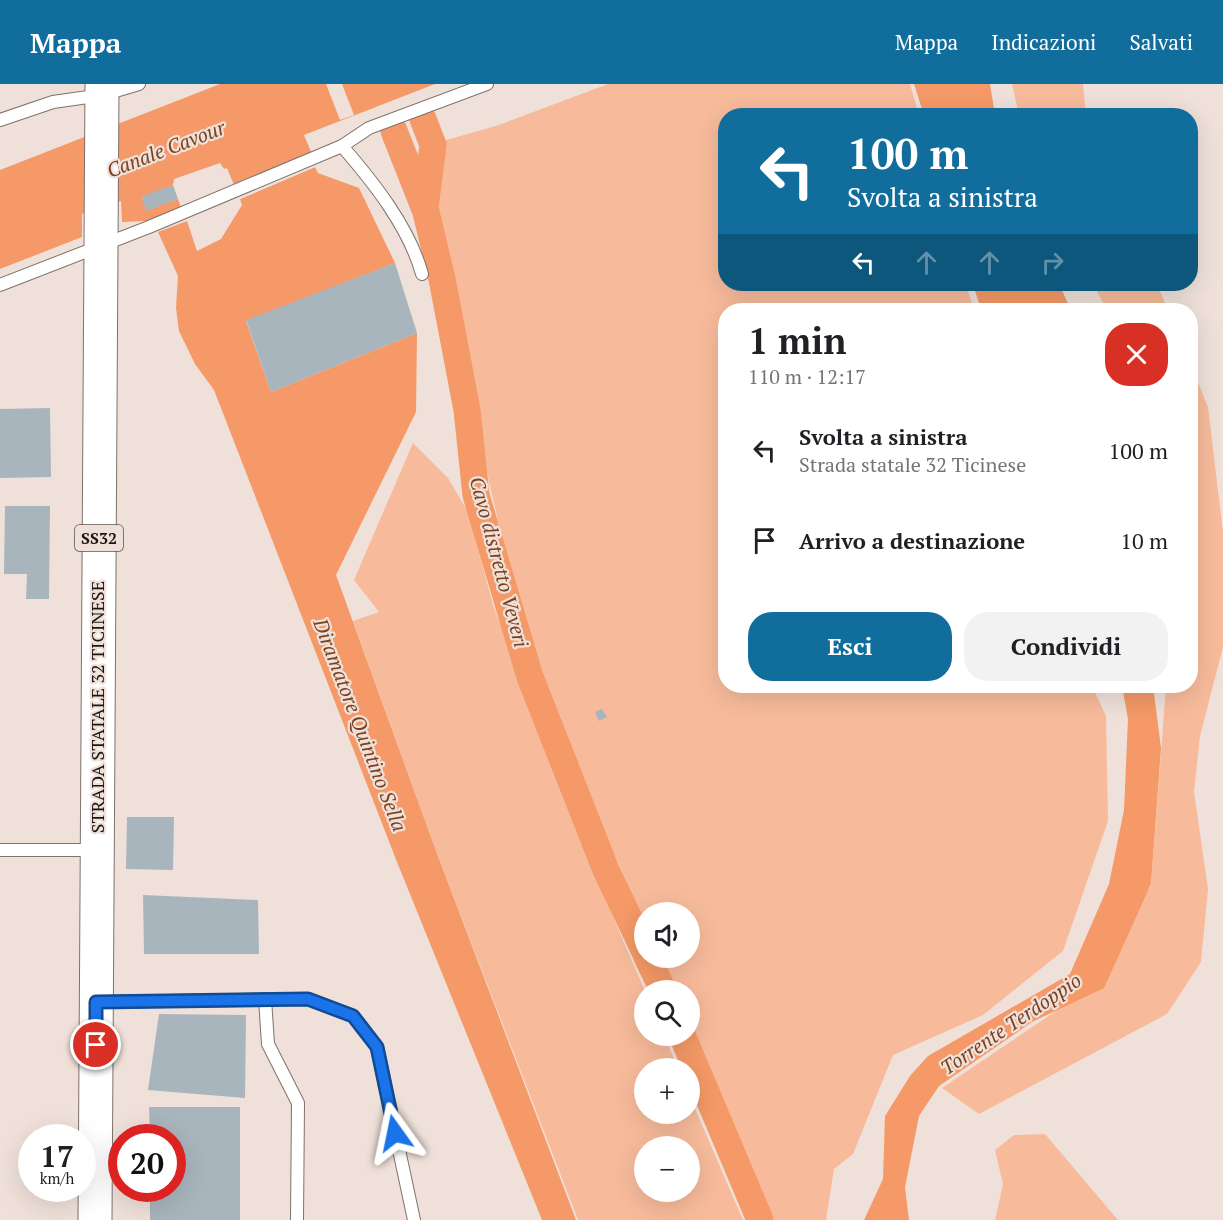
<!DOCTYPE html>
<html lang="it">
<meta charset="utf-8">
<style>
:root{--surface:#fff;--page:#f2f2f2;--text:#202124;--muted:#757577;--accent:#116d9c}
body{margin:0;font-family:"PT Serif",serif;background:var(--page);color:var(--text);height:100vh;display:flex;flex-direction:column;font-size:22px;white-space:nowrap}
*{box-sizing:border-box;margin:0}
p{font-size:20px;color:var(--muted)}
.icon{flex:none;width:33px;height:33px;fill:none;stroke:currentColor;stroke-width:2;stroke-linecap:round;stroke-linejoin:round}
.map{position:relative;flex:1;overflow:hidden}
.panel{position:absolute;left:718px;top:219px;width:480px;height:390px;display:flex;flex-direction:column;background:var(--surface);border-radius:24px;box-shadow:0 6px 24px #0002}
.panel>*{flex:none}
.banner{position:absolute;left:718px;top:24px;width:480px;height:183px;border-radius:24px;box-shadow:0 6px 24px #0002;background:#116d9c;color:#fff;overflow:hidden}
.buttons{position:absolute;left:634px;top:818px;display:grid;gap:12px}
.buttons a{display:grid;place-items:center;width:66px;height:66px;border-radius:50%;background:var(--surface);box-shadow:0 6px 24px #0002;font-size:30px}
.speed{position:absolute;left:18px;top:1040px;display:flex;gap:12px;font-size:30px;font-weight:700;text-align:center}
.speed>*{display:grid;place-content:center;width:78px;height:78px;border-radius:50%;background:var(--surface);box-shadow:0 6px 24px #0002;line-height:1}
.speed small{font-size:15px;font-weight:400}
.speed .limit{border:9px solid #d22;background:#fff;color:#111}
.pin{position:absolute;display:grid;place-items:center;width:51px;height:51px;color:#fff;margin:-26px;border:3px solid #fff;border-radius:50%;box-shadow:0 2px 6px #0007}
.me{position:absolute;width:66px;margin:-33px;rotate:348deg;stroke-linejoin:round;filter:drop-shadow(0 0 4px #0008)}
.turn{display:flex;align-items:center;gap:21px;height:126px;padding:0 30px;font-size:27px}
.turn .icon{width:78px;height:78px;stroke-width:2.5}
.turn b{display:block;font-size:42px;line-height:51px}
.lanes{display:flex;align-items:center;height:57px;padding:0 30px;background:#0003;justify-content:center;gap:30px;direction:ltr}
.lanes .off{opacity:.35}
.round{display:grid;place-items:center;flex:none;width:63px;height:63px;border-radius:24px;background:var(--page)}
.head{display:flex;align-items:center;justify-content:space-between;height:102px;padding:0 30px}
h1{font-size:36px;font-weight:800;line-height:45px}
.primary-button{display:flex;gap:12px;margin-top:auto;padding:12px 30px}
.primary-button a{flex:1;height:69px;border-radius:24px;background:var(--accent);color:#fff;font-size:24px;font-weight:800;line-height:69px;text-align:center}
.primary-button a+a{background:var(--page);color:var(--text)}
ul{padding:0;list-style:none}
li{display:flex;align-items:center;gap:18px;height:90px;padding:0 30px}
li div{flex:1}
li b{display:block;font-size:22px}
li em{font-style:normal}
header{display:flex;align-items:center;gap:36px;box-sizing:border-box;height:84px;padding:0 30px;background:var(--accent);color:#fff}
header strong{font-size:28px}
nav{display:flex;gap:33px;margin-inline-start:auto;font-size:21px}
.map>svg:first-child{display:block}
</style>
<header>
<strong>Mappa</strong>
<nav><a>Mappa</a><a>Indicazioni</a><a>Salvati</a></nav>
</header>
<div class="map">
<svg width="1223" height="1136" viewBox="0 0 1223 1136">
<rect width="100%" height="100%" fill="#efe1d9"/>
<!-- green -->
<g fill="#f7bb9b" fill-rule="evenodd">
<path d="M 608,0 L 910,0 L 919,31 L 726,32 L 726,200 L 966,200 L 974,226 L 726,226 L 726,602 L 1092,602 L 1106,632 L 1108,737 L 1063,867 L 983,931 L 893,971 L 853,1070 L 834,1085 L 826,1136 L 771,1136 L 690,947 L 690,906 L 673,906 L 659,873 L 690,873 L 690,828 L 645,828 L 645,841 L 566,659 L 535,576 L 512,496 L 489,398 L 465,262 L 435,122 L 443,57 L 499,41 Z"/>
<path d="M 1012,0 L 1083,0 L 1086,31 L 1019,31 Z"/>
<path d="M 1093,200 L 1157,200 L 1168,226 L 1107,226 Z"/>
<path d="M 1191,281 L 1208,323 L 1223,448 L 1223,563 L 1200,652 L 1194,708 L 1208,805 L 1201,878 L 1167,930 L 979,1030 L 942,1004 L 1087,906 L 1151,802 L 1166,602 L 1191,602 Z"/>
<path d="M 413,359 L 448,394 L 468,428 L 493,521 L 619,847 L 645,907 L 645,951 L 664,951 L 678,984 L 645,984 L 645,1029 L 690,1029 L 690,1013 L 743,1136 L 578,1136 L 436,767 L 353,537 L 379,528 L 354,496 ZM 645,1062 L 690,1062 L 690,1107 L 645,1107 Z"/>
<path d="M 1045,1050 L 1118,1136 L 995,1136 L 1003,1100 L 995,1066 L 1014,1051 Z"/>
</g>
<!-- water -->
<g fill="#f49967">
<path d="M 220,0 L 435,0 L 304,51 L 312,70 L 234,101 L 227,84 L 224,85 L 220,79 L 174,95 L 173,101 L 142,113 L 147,126 L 178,115 L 181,124 L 146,137 L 122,138 L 121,117 L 82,130 L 82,153 L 0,185 L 0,86 Z"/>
<path d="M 914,0 L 990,0 L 995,31 L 924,31 Z"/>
<path d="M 315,83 L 318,89 L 359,104 L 395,179 L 246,237 L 271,308 L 417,249 L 416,328 L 336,491 L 436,767 L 576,1136 L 542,1136 L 397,778 L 214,306 L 195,280 L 179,247 L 176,224 L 178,192 L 158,148 L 187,137 L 197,167 L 221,155 L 242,121 L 240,115 Z"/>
<path d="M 973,200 L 1059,200 L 1071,226 L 981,226 Z"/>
<path d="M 1122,602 L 1153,602 L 1161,664 L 1151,800 L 1104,904 L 1032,938 L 939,1002 L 919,1032 L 905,1103 L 909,1136 L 864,1136 L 883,1095 L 885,1032 L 910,992 L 928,972 L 1070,890 L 1109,800 L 1124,726 L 1128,635 Z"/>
</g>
<!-- pier -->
<g fill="#efe1d9">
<path d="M 326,0 L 342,0 L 354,31 L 340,36 Z"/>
<path d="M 315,80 L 315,83 L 240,115 L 239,112 Z"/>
</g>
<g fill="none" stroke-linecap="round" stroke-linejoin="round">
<!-- canal -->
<g stroke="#f49967" stroke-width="27">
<path d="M 423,35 L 433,61 L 425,124 L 442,195 L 467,326 L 476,411 L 530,593 L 606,786 L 645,868"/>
<path d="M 394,47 L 424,123"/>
<path d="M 647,873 L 663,906"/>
<path d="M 682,951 L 760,1136"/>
</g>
</g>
<!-- building -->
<g fill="#a8b5bd">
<path d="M 173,101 L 178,115 L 146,127 L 142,112 Z"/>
<path d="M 395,179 L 417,249 L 271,308 L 246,236 Z"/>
<path d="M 50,324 L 51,393 L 0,394 L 0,325 Z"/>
<path d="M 5,422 L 50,422 L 49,515 L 26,515 L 27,490 L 4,490 Z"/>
<path d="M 602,625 L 607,633 L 599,637 L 595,628 Z"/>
<path d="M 127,733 L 174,733 L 173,786 L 126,785 Z"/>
<path d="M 143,811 L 258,816 L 259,870 L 144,870 Z"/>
<path d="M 159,930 L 246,931 L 245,1014 L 148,1006 Z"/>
<path d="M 149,1023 L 240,1023 L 240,1136 L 150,1136 L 150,1104 L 172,1104 L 172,1053 L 150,1053 Z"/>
</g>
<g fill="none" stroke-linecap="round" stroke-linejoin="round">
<!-- lane casing -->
<g stroke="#7e726b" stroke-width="14">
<g id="lane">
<path d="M 0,36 L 53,18 L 102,11 L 139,0"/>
<path d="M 342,62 C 374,99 409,143 422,190"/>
<path d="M 0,201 L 149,143 L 342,62 L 369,44 L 487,0"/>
<path d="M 0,766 L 95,766"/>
<path d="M 265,915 L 268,960 L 298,1019 L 297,1136"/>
<path d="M 97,918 L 308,915 L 353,932 L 377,963 L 414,1136"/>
</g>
</g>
<!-- primary casing -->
<g stroke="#7e726b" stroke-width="35">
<path id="primary" d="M 95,1136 L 102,0"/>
</g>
<!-- lane -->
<use href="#lane" stroke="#fff" stroke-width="12"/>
<!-- primary -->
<use href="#primary" stroke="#fff" stroke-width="33"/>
</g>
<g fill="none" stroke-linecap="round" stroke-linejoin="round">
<!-- route casing -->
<g stroke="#114b97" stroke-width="15">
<path id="route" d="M 96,961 L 96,918 L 308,915 L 353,932 L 377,963 L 395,1049"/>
</g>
<!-- route -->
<use href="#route" stroke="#1a73e8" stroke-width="10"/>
</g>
<g text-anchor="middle" stroke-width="4.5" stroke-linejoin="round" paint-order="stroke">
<!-- shield labels -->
<rect fill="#efe1d9" stroke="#5a524e" stroke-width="1.5" x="75" y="441" width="48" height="26" rx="4.5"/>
<g font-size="16" font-weight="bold" fill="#1a1512">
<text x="99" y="460">SS32</text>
</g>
<!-- street labels -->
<g font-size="18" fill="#1a1512" stroke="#efe1d9">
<text transform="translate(98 623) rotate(-90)" y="6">STRADA STATALE 32 TICINESE</text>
</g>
<!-- water labels -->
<g font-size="20" font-style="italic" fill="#7c411e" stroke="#efe1d9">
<text transform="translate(166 65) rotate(-21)" y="7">Canale Cavour</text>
<text transform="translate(499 478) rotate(75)" y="7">Cavo distretto Veveri</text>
<text transform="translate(360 641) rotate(69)" y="7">Diramatore Quintino Sella</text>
<text transform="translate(1011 940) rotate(-34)" y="7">Torrente Terdoppio</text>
</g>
</g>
</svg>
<div class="buttons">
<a><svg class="icon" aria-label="sound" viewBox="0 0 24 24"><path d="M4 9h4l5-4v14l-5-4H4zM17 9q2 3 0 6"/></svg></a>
<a><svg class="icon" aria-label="search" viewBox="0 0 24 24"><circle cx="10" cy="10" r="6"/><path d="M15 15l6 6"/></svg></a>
<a>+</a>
<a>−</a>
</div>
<div class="speed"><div>17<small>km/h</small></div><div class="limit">20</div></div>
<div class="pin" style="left:96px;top:961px;background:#d93025"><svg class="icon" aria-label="arrive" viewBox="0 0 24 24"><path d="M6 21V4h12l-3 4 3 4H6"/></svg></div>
<svg class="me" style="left:395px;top:1049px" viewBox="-20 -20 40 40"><path d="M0-17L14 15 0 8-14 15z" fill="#1a73e8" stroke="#fff" stroke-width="4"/></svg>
<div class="banner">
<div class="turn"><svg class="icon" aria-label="left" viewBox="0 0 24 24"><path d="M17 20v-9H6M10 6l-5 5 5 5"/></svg><div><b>100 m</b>Svolta a sinistra</div></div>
<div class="lanes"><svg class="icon" aria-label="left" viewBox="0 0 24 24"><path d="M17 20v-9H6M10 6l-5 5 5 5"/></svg><svg class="icon off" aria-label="ahead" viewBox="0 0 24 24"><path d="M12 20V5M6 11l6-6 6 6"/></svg><svg class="icon off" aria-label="ahead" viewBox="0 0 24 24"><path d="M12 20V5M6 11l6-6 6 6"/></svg><svg class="icon off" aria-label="right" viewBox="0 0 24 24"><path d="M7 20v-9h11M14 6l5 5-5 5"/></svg></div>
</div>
<section class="panel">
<div class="head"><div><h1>1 min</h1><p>110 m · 12:17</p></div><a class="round" style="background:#d93025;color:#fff"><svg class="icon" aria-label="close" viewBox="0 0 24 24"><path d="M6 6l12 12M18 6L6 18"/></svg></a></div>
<ul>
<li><svg class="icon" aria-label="left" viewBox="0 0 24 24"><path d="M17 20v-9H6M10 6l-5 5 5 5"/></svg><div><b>Svolta a sinistra</b><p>Strada statale 32 Ticinese</p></div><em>100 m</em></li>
<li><svg class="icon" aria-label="arrive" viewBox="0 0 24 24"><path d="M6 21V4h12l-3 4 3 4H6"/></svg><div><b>Arrivo a destinazione</b></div><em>10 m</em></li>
</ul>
<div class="primary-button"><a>Esci</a><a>Condividi</a></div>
</section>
</div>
